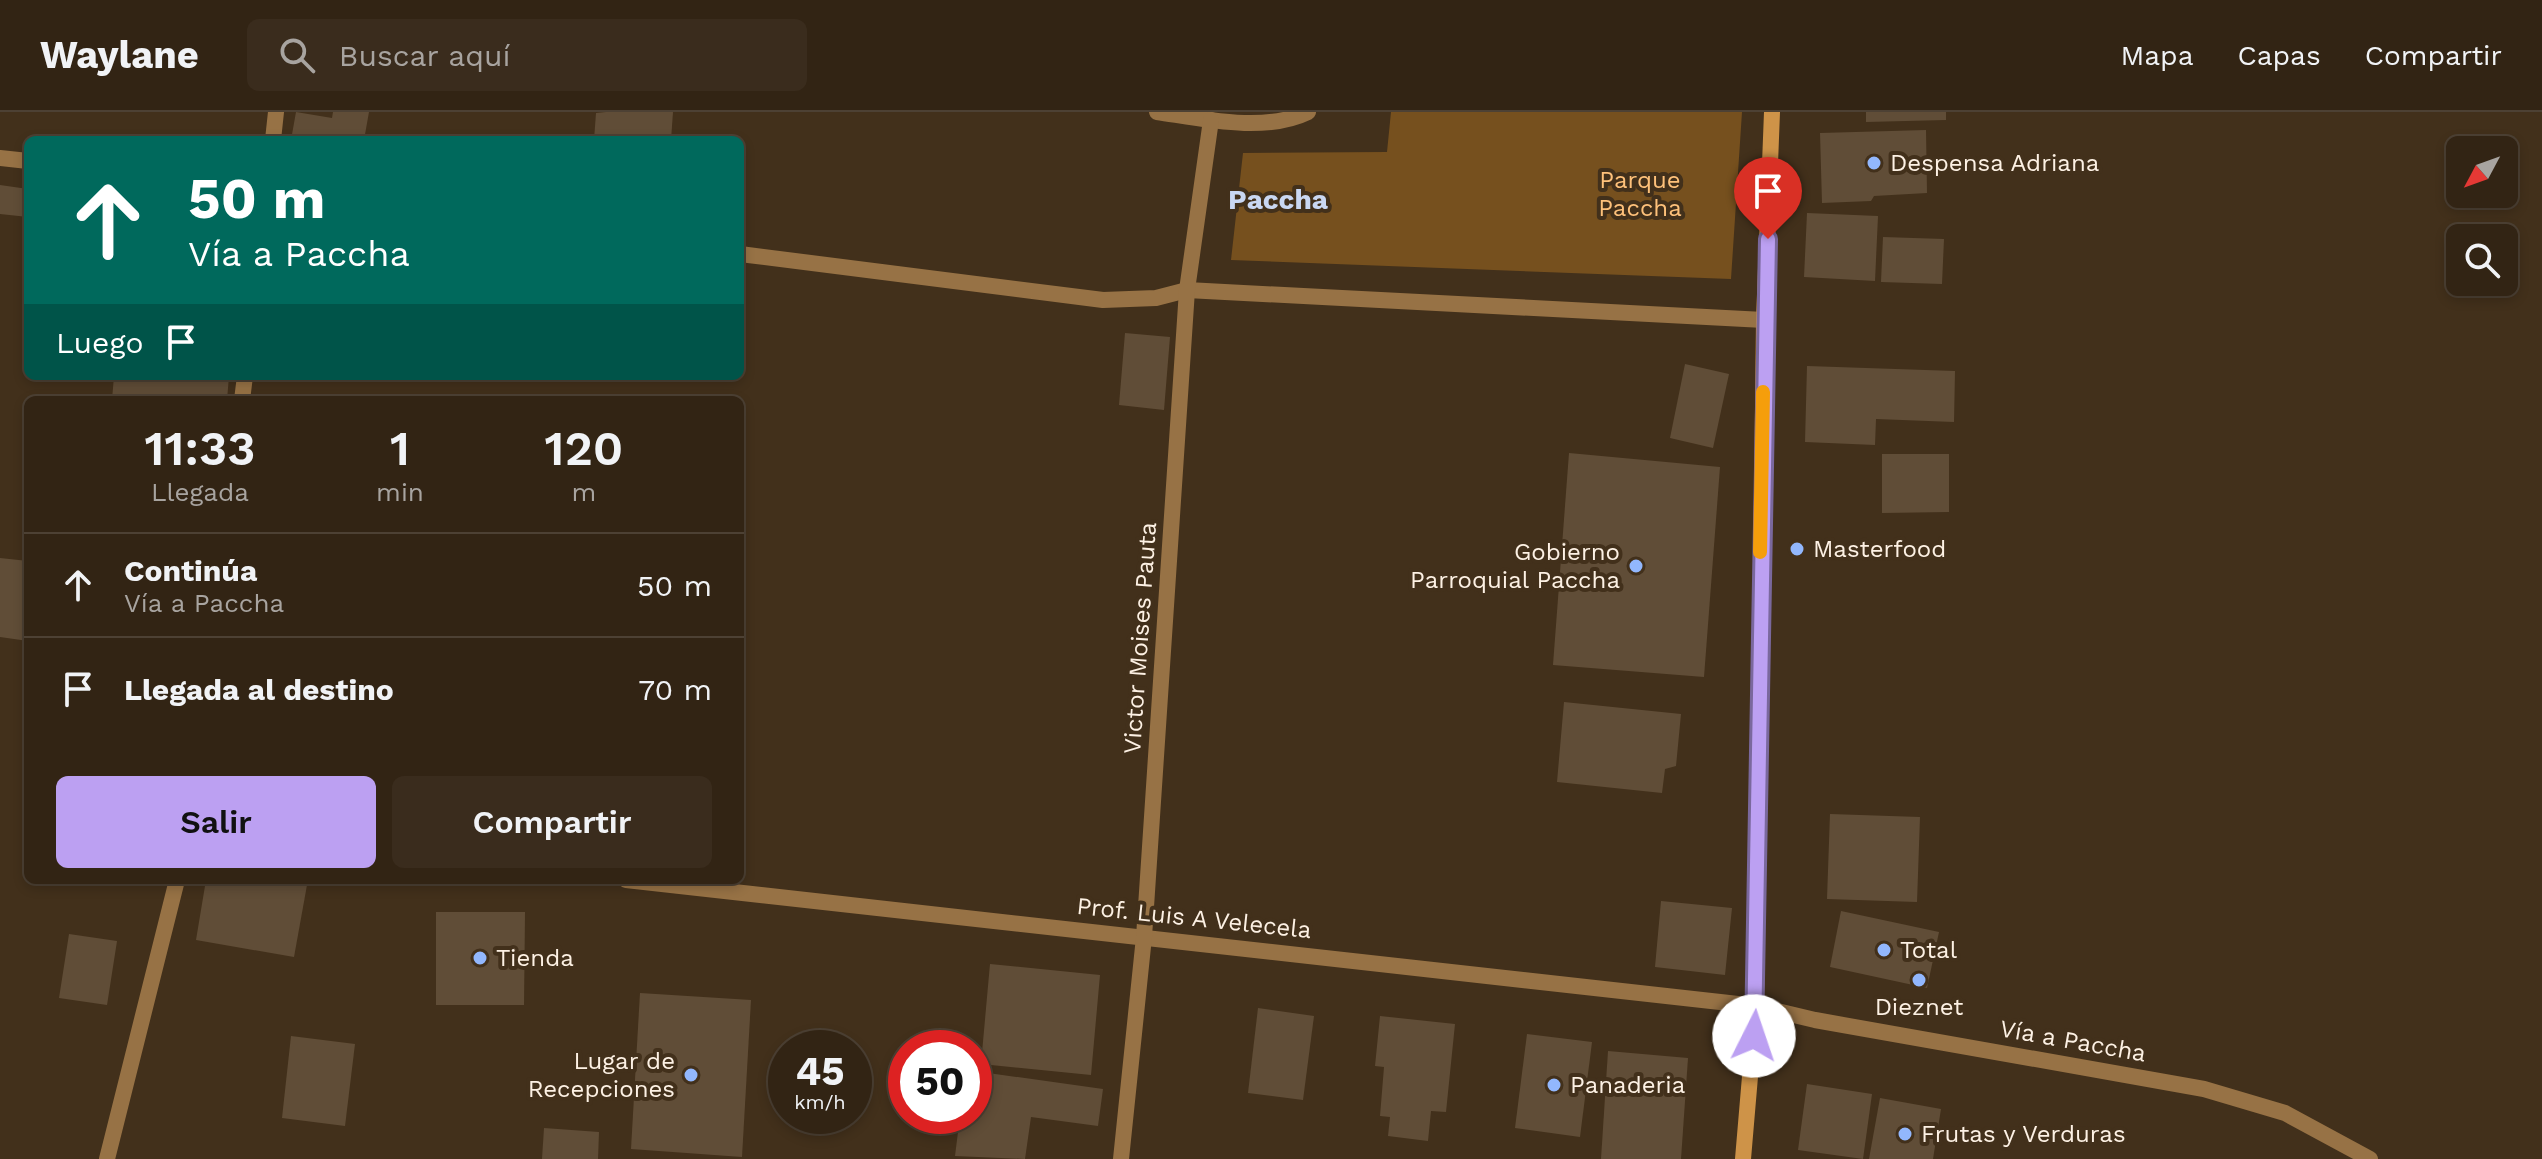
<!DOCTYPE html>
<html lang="es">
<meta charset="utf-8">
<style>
:root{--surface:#322414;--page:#3a2c1d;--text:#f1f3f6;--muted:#a8a4a0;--line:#4d4134;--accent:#bca0f2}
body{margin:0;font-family:"Work Sans",sans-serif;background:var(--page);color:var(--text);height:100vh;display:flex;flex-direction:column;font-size:30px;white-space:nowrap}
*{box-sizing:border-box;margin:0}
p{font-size:26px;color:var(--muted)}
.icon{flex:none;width:44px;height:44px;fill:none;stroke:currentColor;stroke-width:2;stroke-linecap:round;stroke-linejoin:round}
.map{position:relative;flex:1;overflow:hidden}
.drawer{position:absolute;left:24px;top:284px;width:720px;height:488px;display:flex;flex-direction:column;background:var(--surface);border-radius:12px;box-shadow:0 4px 12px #0003,0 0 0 2px var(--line)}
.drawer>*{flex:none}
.top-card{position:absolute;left:24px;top:24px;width:720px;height:244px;border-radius:12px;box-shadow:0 4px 12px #0003,0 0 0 2px var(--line);background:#00695c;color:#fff;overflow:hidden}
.needle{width:52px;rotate:229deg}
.tools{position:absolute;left:2446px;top:24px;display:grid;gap:16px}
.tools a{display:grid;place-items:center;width:72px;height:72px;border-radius:12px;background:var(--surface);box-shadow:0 4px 12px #0003,0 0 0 2px var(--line);font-size:40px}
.speed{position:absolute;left:768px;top:918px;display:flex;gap:16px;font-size:40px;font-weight:700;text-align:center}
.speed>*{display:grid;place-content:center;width:104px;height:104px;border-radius:50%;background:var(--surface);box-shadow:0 4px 12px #0003,0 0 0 2px var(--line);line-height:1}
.speed small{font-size:20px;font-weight:400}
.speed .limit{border:12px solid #d22;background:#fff;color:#111}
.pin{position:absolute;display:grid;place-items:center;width:68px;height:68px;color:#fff;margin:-82px -34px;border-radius:50% 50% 50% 0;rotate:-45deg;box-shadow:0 0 8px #0007}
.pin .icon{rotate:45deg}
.me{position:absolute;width:88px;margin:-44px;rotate:4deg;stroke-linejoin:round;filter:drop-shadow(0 0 6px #0008)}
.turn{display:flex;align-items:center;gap:28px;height:168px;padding:0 32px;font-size:36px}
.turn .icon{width:104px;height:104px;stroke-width:2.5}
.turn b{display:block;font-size:56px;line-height:68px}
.then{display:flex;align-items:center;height:76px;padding:0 32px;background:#0003;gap:16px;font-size:30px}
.eta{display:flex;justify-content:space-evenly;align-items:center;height:136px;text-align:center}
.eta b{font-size:48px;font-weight:600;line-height:56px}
.button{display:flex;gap:16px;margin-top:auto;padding:16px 32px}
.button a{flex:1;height:92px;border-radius:12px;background:var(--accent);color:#111;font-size:32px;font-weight:600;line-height:92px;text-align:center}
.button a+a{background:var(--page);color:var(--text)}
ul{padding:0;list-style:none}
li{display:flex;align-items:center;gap:24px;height:104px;padding:0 32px;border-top:2px solid var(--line)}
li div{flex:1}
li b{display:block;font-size:30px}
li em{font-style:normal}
header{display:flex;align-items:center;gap:48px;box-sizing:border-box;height:112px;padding:0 40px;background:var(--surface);border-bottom:2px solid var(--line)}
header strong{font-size:38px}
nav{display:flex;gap:44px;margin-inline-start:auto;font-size:28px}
.search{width:560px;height:72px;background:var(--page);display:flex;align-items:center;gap:20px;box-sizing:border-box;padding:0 28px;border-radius:12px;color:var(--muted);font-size:30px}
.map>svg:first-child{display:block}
</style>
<header>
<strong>Waylane</strong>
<div class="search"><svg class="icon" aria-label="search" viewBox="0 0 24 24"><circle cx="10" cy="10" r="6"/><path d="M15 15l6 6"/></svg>Buscar aquí</div>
<nav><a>Mapa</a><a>Capas</a><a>Compartir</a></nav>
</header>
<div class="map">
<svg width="2542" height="1047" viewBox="0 0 2542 1047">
<rect width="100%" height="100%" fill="#42301b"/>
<!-- green -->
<path fill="#76501e" d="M 1391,0 L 1742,0 L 1731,167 L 1231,148 L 1243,41 L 1387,40 Z"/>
<!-- building -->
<g fill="#604d37">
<path d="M 296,0 L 332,6 L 333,0 L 369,0 L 364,28 L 291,28 Z"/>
<path d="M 606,0 L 673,0 L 671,28 L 594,28 L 596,1 Z"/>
<path d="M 1866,0 L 1946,0 L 1946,8 L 1866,10 Z"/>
<path d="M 1926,18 L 1927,81 L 1874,84 L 1871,89 L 1822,91 L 1820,21 Z"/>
<path d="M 0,73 L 28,77 L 28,105 L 0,102 Z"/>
<path d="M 1807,101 L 1878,104 L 1875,169 L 1804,165 Z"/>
<path d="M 1883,125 L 1944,127 L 1942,172 L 1881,170 Z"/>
<path d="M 1125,221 L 1170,225 L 1164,298 L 1119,293 Z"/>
<path d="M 1685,252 L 1729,262 L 1713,336 L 1670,326 Z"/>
<path d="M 1807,254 L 1955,259 L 1954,310 L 1876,307 L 1875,333 L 1805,330 Z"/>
<path d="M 114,264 L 229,264 L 227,288 L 112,288 Z"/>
<path d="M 1569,341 L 1720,355 L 1704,565 L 1553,553 Z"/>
<path d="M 1882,342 L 1949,342 L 1949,400 L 1882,401 Z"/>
<path d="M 0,446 L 28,449 L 28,529 L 0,525 Z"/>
<path d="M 1564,590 L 1681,602 L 1676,654 L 1665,657 L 1662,681 L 1557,670 Z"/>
<path d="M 1830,702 L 1920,705 L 1917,790 L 1827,787 Z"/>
<path d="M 206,768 L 280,768 L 307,773 L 294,845 L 196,828 Z"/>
<path d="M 1661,789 L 1732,796 L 1725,863 L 1655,855 Z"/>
<path d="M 1841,799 L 1939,820 L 1927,876 L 1830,855 Z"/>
<path d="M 436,800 L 525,800 L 524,893 L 436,893 Z"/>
<path d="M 69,822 L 117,829 L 107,893 L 59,886 Z"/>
<path d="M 990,852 L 1100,863 L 1091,963 L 981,952 Z"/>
<path d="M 640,881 L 751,888 L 742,1045 L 631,1037 Z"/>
<path d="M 1258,896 L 1314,904 L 1303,988 L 1248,981 Z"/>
<path d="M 1380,904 L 1455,912 L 1446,1000 L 1431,999 L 1428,1029 L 1388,1024 L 1390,1005 L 1380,1004 L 1384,955 L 1375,954 Z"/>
<path d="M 1527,922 L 1592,930 L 1580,1025 L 1515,1016 Z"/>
<path d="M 291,924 L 355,932 L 345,1014 L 282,1006 Z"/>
<path d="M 1608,939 L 1688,946 L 1681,1047 L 1601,1047 Z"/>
<path d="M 974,959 L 1103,977 L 1098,1014 L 1031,1005 L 1025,1047 L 955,1044 L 960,1004 L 974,1004 Z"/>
<path d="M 1807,972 L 1872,982 L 1863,1047 L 1798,1038 Z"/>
<path d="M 1880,986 L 1941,997 L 1933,1047 L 1869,1047 Z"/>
<path d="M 544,1016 L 599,1020 L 598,1047 L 542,1047 Z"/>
</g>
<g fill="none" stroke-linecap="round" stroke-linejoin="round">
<!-- minor -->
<g stroke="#977245" stroke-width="16">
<path d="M 1157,0 C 1204,7 1265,21 1308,0"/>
<path d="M 273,28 L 276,0"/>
<path d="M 0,46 L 28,49"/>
<path d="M 740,142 L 1103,188 L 1156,186 L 1187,178 L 1764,208"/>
<path d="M 242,288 L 245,264"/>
<path d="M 626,768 L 1756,894"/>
<path d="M 107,1047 L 177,768"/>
<path d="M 1121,1047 L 1144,825 L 1187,178 L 1211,8"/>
</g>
<!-- tertiary -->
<path stroke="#977245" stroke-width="16" d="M 1756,894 L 1815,908 L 2204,977 L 2285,1001 L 2370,1047"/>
<!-- secondary -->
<path stroke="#ce9348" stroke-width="16" d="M 1743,1047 L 1756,894 L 1764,208 L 1772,0"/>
</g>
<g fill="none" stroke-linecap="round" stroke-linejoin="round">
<!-- route casing -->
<g stroke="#7a689d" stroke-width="20">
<path id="route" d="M 1754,924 L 1768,127"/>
</g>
<!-- route -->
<use href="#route" stroke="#bca0f2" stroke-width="14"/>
<!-- slow -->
<path stroke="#f59e0b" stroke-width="14" d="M 1760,440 L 1763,280"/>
</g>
<!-- markers -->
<g fill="#92b7fd" stroke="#42301b" stroke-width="3">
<circle cx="1874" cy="51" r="8"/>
<circle cx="1797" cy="437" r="8"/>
<circle cx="1636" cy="454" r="8"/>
<circle cx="1884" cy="838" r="8"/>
<circle cx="480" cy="846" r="8"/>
<circle cx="1919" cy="868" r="8"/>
<circle cx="691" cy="963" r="8"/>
<circle cx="1554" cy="973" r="8"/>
<circle cx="1905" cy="1022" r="8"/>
</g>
<g text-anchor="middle" stroke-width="8" stroke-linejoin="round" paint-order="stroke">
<!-- poi labels -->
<g font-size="24" fill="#fdf1e4" stroke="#42301b" text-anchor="start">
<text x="1890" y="59">Despensa Adriana</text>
<text x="1813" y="445">Masterfood</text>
<text x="1620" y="448" text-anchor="end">Gobierno<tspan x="1620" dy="28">Parroquial Paccha</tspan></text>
<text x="1900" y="846">Total</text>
<text x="496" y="854">Tienda</text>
<text x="1919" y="903" text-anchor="middle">Dieznet</text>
<text x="675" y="957" text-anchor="end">Lugar de<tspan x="675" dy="28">Recepciones</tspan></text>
<text x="1570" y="981">Panaderia</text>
<text x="1921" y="1030">Frutas y Verduras</text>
</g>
<!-- park labels -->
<g font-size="24" fill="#fec17a" stroke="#42301b">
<text x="1640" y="76">Parque<tspan x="1640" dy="28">Paccha</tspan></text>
</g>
<!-- street labels -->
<g font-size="24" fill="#fdf1e4" stroke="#42301b">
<text transform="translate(1140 526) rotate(-86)" y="8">Victor Moises Pauta</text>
<text transform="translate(1194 806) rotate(6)" y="8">Prof. Luis A Velecela</text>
<text transform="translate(2073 929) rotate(10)" y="8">Vía a Paccha</text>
</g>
<!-- quarter labels -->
<g font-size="28" font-weight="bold" fill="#c9d7f2" stroke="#42301b">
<text x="1278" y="97">Paccha</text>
</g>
</g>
</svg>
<div class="tools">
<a><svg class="needle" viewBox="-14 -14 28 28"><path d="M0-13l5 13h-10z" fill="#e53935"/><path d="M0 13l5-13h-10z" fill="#a8a4a0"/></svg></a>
<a><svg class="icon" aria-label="search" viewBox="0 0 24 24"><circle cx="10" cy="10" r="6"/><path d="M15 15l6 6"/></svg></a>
</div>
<div class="speed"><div>45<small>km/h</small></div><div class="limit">50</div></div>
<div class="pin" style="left:1768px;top:127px;background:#d93025"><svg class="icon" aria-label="arrive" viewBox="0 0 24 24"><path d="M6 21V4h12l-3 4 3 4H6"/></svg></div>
<svg class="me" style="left:1754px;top:924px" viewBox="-20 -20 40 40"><circle r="19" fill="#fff"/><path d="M0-13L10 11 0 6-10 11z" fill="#bca0f2"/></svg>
<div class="top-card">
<div class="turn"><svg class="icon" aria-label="ahead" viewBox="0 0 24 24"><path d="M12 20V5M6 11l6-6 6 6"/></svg><div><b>50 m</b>Vía a Paccha</div></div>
<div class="then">Luego<svg class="icon" aria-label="arrive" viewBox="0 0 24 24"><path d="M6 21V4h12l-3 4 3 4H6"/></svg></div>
</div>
<section class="drawer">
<div class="eta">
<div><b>11:33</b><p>Llegada</p></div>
<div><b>1</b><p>min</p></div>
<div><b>120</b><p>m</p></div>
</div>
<ul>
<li><svg class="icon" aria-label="ahead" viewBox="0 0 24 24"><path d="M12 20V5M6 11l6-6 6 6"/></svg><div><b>Continúa</b><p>Vía a Paccha</p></div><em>50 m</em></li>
<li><svg class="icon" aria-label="arrive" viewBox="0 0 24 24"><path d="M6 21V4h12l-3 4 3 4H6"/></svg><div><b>Llegada al destino</b></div><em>70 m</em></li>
</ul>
<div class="button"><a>Salir</a><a>Compartir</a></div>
</section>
</div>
